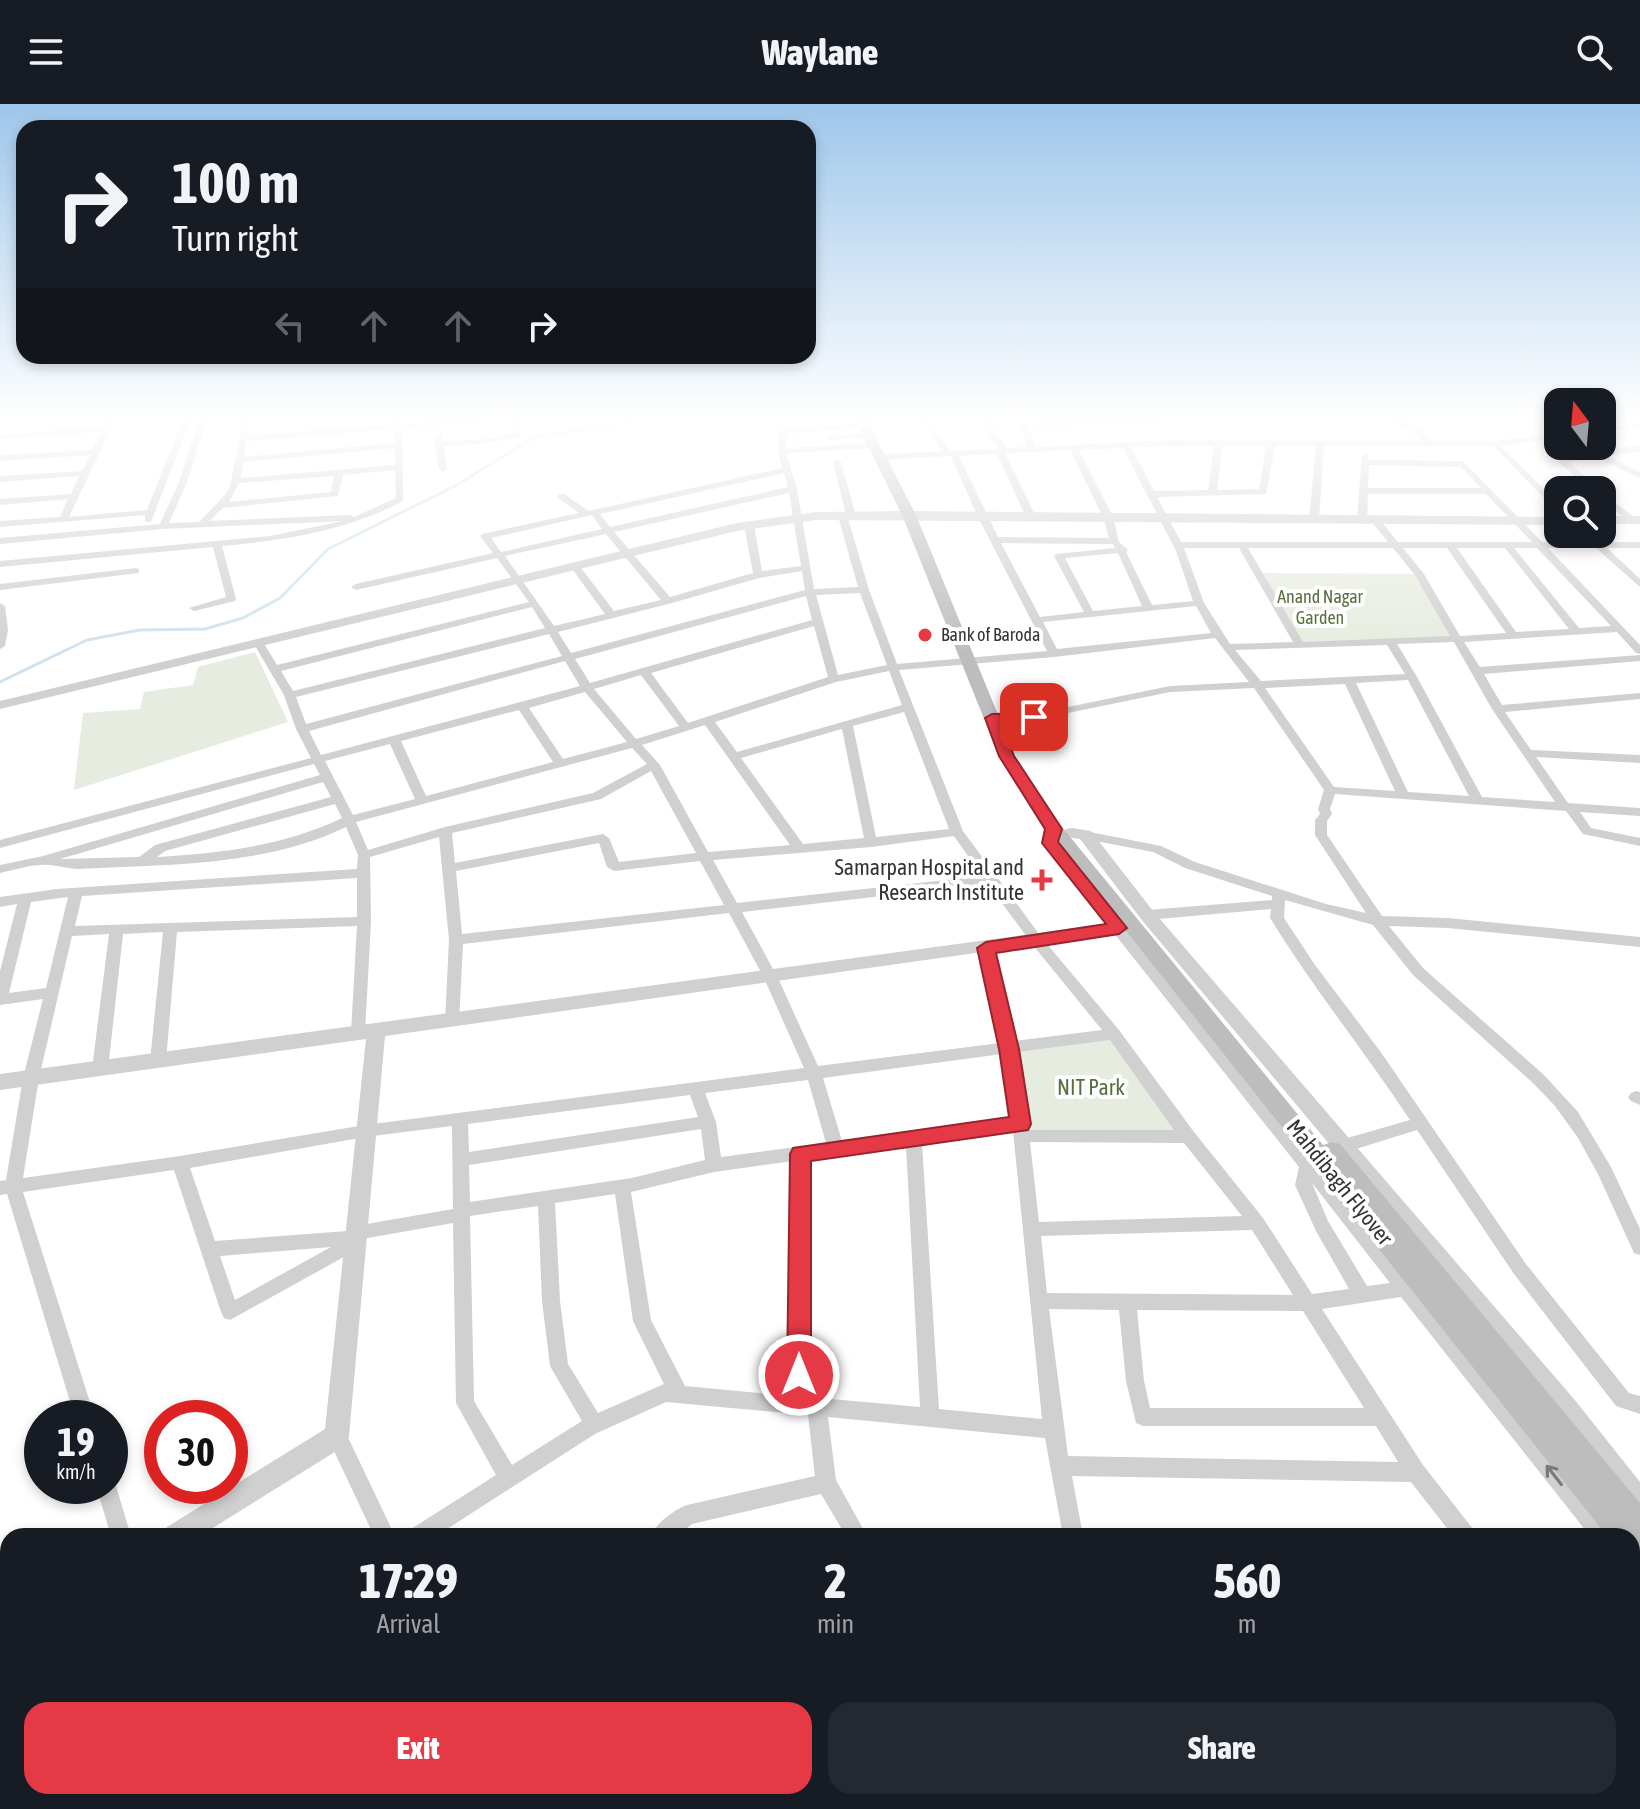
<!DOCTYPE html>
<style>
:root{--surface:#171b24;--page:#242831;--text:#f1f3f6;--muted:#9ea1a6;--accent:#e63946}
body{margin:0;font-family:"Asap Condensed",sans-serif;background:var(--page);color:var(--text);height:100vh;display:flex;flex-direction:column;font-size:30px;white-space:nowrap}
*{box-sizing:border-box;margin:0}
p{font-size:26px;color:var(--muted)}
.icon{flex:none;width:44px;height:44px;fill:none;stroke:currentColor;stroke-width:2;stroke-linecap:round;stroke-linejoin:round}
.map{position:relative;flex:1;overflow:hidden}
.side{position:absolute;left:0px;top:1424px;width:1640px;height:282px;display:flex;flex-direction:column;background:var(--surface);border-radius:24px 24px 0 0;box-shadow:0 4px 12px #0003}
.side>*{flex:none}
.hud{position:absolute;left:16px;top:16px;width:800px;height:244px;border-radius:24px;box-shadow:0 4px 12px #0003;background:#171b24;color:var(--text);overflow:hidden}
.needle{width:52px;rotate:344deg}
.fabs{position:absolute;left:1544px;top:284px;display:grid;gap:16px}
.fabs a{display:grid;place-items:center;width:72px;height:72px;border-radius:16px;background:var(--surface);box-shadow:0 4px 12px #0003;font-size:40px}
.speed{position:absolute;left:24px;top:1296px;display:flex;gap:16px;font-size:40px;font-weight:700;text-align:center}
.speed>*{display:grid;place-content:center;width:104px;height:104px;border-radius:50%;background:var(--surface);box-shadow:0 4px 12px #0003;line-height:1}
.speed small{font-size:20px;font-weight:400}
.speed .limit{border:12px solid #d22;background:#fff;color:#111}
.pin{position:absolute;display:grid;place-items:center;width:68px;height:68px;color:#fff;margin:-34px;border-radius:16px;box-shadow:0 4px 12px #0006}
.me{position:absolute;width:88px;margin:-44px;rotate:0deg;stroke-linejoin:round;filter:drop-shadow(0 0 6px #0008)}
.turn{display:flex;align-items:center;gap:28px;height:168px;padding:0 24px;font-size:36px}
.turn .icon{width:104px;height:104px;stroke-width:2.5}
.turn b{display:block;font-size:56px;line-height:68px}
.lanes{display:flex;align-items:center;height:76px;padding:0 24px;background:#0003;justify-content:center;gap:40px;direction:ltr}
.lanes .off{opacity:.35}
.eta{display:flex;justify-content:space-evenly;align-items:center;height:136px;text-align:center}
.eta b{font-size:48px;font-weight:800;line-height:56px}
.action{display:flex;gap:16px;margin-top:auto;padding:16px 24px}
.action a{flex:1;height:92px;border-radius:24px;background:var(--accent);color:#fff;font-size:32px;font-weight:800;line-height:92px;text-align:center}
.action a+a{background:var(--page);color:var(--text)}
header{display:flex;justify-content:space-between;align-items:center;height:104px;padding:0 24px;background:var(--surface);font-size:36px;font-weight:800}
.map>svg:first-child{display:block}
</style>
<header><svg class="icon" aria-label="menu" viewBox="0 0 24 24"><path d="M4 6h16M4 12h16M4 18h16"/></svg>Waylane<svg class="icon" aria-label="search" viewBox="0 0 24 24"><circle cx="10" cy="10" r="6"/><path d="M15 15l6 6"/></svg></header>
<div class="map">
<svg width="1640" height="1705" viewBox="0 0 1640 1705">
<rect width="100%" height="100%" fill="#fff"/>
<!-- green -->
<g fill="#e6ecdf">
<path d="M 1259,469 L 1419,470 L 1457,535 L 1300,541 Z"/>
<path d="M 255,548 L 288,618 L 74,686 L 83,609 L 140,605 L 144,588 L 193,581 L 198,563 Z"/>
<path d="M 1114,930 L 1188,1033 L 1022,1032 L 1009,945 Z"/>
<path d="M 8,1546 L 8,1698 L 290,1698 L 293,1705 L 0,1705 L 0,1551 Z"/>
<path d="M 343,1698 L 662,1698 L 663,1705 L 334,1705 Z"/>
</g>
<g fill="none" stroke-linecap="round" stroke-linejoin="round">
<!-- stream -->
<path stroke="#cfe2ee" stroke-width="3" d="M 0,578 L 87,536 L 140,526 L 205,525 L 243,514 L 280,494 L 328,445 L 455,382 L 535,333 L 672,312"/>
<!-- minor -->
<g fill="#d0d0d0" fill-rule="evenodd">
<path d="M 39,312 L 35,314 L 0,317 L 0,313 Z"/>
<path d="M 109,312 L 117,312 L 69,413 L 147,406 L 184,312 L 192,312 L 151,418 L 145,418 L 145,411 L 0,423 L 0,417 L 60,413 L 68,395 L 0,401 L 0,395 L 71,390 L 79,372 L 0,378 L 0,372 L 82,367 L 90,351 L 0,357 L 0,351 L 92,346 L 101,328 L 0,335 L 0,331 L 103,323 Z"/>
<path d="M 200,312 L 208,312 L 187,378 L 169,419 L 199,418 L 224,392 L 230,383 L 244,312 L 284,312 L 280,314 L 251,316 L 247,332 L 395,320 L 395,312 L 403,312 L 403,320 L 497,312 L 531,312 L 518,315 L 520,333 L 487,339 L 444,342 L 447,365 L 443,368 L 439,365 L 434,340 L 435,330 L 441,330 L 443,337 L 487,335 L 513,329 L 510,316 L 403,324 L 403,397 C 346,427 286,436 222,442 L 236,495 L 235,497 L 194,507 L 189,504 L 226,493 L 213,443 L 0,463 L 0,457 L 270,432 L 343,417 L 163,425 L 0,440 L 0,434 L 160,420 L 179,378 ZM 395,325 L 395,339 L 244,353 L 246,337 ZM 395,344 L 395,361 L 241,374 L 243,358 ZM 395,366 L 396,394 L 354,413 L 350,411 L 209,417 L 223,404 L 338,392 L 343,371 ZM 334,372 L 331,388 L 229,398 L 239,379 Z"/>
<path d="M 919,312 L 927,312 L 950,347 L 998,345 L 977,312 L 985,312 L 1006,344 L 1028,343 L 1019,321 L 1023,319 L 1199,312 L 1242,313 L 1238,315 L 1028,323 L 1036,343 L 1170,336 L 1424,337 L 1413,329 L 1382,312 L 1392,312 L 1419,325 L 1434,337 L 1495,337 L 1551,330 L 1516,312 L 1526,312 L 1558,328 L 1558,334 L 1501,342 L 1558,400 L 1558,408 L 1493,342 L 1324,342 L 1319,416 L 1314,419 L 1309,416 L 1316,342 L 1275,342 L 1266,390 L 1157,393 L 1181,438 L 1388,438 L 1371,417 L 1376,414 L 1379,415 L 1398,438 L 1532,438 L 1486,390 L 1368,390 L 1367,417 L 1362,420 L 1357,417 L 1362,350 L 1368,350 L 1369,356 L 1463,357 L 1542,438 L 1640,438 L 1640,444 L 1607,444 L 1640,475 L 1640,483 L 1596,444 L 1548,444 L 1640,541 L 1640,550 L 1636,549 L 1617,528 L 1464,538 L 1480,563 L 1640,551 L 1640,557 L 1484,570 L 1502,601 L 1640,589 L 1640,595 L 1505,608 L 1531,646 L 1640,651 L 1640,659 L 1536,653 L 1568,699 L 1640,704 L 1640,712 L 1580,708 L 1591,724 L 1640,734 L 1640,742 L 1583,730 L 1566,707 L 1335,690 L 1330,705 L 1332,710 L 1327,717 L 1327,731 L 1382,812 L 1448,814 L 1640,833 L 1640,843 L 1448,824 L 1389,822 L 1423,864 L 1544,971 L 1578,1008 L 1611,1063 L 1640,1125 L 1640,1151 L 1634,1149 L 1598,1070 L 1578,1034 L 1555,1002 L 1533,979 L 1413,871 L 1373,821 L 1285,796 L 1284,814 L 1315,861 L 1380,947 L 1526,1160 L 1629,1289 L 1640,1292 L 1640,1310 L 1616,1302 L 1514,1170 L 1417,1026 L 1343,1049 L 1337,1047 L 1335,1042 L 1337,1037 L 1410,1016 C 1365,948 1313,884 1270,814 L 1271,805 L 1147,816 L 1140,811 L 1147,806 L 1272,796 L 1272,792 L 1185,764 L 1153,748 L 1085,735 L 1079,731 L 1085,727 L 1161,742 L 1195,758 L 1326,800 L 1366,809 L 1315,731 L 1315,716 L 1320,710 L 1318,705 L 1324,686 L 1254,584 L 1170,588 L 1034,616 L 992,617 L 986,614 L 992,611 L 1034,610 L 1170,582 L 1249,578 L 1215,534 L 1054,553 L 899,566 L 963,727 L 1042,834 L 1119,926 L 1194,1028 L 1263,1114 L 1312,1190 L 1349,1185 L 1316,1127 L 1295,1081 L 1299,1063 L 1045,742 L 1044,739 L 1050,722 L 1058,722 L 1060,725 L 1056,739 L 1610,1425 L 1613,1432 L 1590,1432 L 1401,1193 L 1322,1205 L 1423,1361 L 1473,1425 L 1476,1432 L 1453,1432 L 1411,1378 L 1072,1372 L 1083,1432 L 1063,1432 L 1045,1334 L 828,1313 L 836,1376 L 867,1432 L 846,1432 L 821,1390 L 692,1420 L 677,1432 L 651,1432 C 656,1419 674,1406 687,1401 L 815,1372 L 808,1311 L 666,1298 L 595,1330 L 436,1432 L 408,1432 L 411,1425 L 496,1371 L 456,1299 L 453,1119 L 362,1135 L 360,1144 L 230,1216 L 224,1214 L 221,1208 L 174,1066 L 23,1088 L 95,1314 L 75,1314 L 7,1090 L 0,1091 L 0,1077 L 6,1076 L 23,974 L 43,895 L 0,901 L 0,867 L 17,800 L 0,803 L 0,793 L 57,785 L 357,765 L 358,751 L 346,723 C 263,763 168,760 79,765 C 66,765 54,760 42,761 C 29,761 14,766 0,769 L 0,761 L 43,752 L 320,671 L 314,660 L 0,744 L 0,736 L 311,654 L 296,625 L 284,591 L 254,540 L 255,538 L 263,538 L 277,561 L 529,498 L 497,454 L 356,486 L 351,483 L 356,480 L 493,449 L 480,432 L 482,430 L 579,409 L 558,394 L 558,390 L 564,390 L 589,407 L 782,364 L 779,353 L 777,328 L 781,326 L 864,319 L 868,321 L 864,323 L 785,330 L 787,344 L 874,339 L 878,342 L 877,344 L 787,349 L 787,353 L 797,385 L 814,485 L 858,483 L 838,412 L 846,410 L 833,358 L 837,355 L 841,358 L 856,412 L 848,414 L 869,486 L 897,560 L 1047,547 L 977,411 L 951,352 L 880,356 L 876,353 L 880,350 L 942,347 ZM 1170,342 L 1214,342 L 1208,386 L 1154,387 L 1131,343 ZM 1223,342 L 1266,342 L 1259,385 L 1217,386 ZM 1123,344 L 1176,447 L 1193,497 L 1152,501 L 1126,448 L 1128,446 L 1119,438 L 1113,413 L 1079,346 ZM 1070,346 L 1103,413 L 1109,434 L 998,433 L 959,352 L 997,350 L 1025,411 L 1030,414 L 1035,411 L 1005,349 ZM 1369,361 L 1461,363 L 1481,384 L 1368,384 ZM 784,369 L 788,383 L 610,423 L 600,410 ZM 789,389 L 801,462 L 762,467 L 754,421 L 749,418 L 744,421 L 753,469 L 670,493 L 614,428 ZM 592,411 L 602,425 L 501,448 L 491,434 ZM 606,430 L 661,496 L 614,507 L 578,460 L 575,459 L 570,462 L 605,510 L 554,522 L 505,452 ZM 1001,439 L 1113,440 L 1115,444 L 1056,450 L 1054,452 L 1084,508 L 1040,513 ZM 1184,444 L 1239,444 L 1293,538 L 1230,540 L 1204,499 ZM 1248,444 L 1393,444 L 1415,471 L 1450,532 L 1303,538 ZM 1403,444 L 1447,444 L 1506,529 L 1460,532 L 1424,470 ZM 1457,444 L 1505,444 L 1569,525 L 1516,528 ZM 1514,444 L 1537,444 L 1611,522 L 1579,524 ZM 1118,449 L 1142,502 L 1093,507 L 1065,454 ZM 802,467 L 805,486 L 571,549 L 558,528 L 672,499 L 759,474 ZM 860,489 L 887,561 L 838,571 L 816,491 ZM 806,492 L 812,516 L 590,579 L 575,555 ZM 1196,502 L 1211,529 L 1057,545 L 1043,518 ZM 532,503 L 545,524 L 293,587 L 281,567 ZM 814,522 L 828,573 L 688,619 L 651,569 ZM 549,530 L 562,552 L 306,620 L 296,593 ZM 1454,538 L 1492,605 L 1555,698 L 1482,693 L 1417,573 L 1397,540 ZM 1387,541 L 1405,570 L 1261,577 L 1235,546 ZM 565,557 L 580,582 L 321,651 L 309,627 ZM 889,567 L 902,601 L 737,648 L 715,618 L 836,578 ZM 641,571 L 679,622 L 636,635 L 594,585 ZM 1408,576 L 1469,692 L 1408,688 L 1356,579 ZM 1345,580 L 1395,687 L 1334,683 L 1265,584 ZM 585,588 L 627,638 L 563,655 L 529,604 ZM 519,606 L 553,658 L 426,692 L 401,637 ZM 904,608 L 949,725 L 876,733 L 853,622 ZM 705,621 L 790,741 L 708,748 L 660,661 L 642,641 ZM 842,625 L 864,734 L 803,740 L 741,654 ZM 390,640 L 415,695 L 353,711 L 325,657 ZM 632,644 L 647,660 L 593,689 L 445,723 L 368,746 L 356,718 ZM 651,667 L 696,749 L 619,758 L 609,734 L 603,730 L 455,759 L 452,729 L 601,695 ZM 323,678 L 331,693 L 155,741 L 139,753 L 60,755 ZM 335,700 L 342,714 C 284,742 221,749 157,753 L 165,747 ZM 954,732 L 982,772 L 737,799 L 713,756 L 871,743 ZM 439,733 L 449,836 L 445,918 L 447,922 L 457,922 L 459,918 L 463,840 L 729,809 L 764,874 L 804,964 L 365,1021 L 180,1052 L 23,1074 L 39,974 L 72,832 L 109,830 L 92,965 L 95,969 L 105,969 L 108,965 L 123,830 L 163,828 L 150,957 L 153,961 L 163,961 L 166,957 L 177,828 L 357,822 L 351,929 L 353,933 L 363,933 L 365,929 L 371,817 L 370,753 ZM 599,739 L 607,763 L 614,767 L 700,757 L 724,801 L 462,830 L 456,767 ZM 357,774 L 357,813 L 75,822 L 82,792 ZM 988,780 L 1032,840 L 1102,926 L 1015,937 L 993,844 L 986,839 L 979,844 L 1000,939 L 818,962 L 778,874 L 742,808 ZM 68,793 L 46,884 L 9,889 L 31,798 ZM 1110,936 L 1174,1026 L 1029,1026 L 1017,948 ZM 1002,950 L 1011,1015 L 842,1037 L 823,974 ZM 808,976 L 826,1039 L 721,1053 L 716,1018 L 705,989 ZM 690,991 L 698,1013 L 469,1048 L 468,1020 ZM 452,1022 L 453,1105 L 355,1122 L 349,1124 L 347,1127 L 215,1137 L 190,1064 L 365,1033 ZM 701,1025 L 705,1056 L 632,1074 L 470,1098 L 469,1061 ZM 1013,1027 L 1042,1315 L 939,1305 L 922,1040 ZM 1030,1038 L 1184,1039 L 1242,1112 L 1039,1118 ZM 906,1042 L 920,1303 L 809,1293 L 809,1055 ZM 793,1057 L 790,1292 L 685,1282 L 651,1216 L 631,1088 L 714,1068 ZM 1312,1079 L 1390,1179 L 1367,1182 L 1328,1117 ZM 615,1090 L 633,1217 L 664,1280 L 598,1309 L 568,1260 L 560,1197 L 555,1099 ZM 538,1102 L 542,1197 L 550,1262 L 582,1317 L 512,1361 L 474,1297 L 470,1112 ZM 1252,1126 L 1293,1191 L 1047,1189 L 1041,1132 ZM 331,1143 L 235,1196 L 220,1152 ZM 1049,1205 L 1119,1206 L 1126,1277 L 1136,1319 L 1143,1322 L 1376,1322 L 1398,1358 L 1068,1352 ZM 1137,1206 L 1303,1207 L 1364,1304 L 1150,1304 L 1144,1277 Z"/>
<path d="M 1640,319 L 1640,323 L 1602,328 L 1602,324 Z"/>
<path d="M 869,329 L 873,331 L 872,333 L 830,336 L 826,334 L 830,332 Z"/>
<path d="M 1640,341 L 1640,347 L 1607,352 L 1640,368 L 1640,374 L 1597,354 L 1568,358 L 1600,386 L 1591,386 L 1557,357 L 1589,350 L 1575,342 L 1586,342 L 1599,348 Z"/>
<path d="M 1602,388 L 1635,414 L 1635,418 L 1629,418 L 1602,396 Z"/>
<path d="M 136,464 L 139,465 L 139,469 L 0,486 L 0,480 Z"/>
<path d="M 0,499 L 5,502 L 8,526 L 5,542 L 0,545 Z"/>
<path d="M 1636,987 L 1640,988 L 1640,1001 L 1631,997 L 1628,993 L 1631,989 Z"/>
<path d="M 337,1323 L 344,1325 L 395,1432 L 374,1432 L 327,1332 L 330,1325 Z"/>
<path d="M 110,1374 L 116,1382 L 131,1432 L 111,1432 L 96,1382 L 110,1382 Z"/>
<path d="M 1632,1460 L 1640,1463 L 1640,1490 L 1632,1487 Z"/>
</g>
<!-- tertiary -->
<g fill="#d0d0d0" fill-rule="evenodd">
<path d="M 909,407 L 1558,413 L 1558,421 L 816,416 L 737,427 L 0,605 L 0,597 L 737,419 L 816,408 Z"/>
<rect x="1602" y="412" width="38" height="8"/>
<path d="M 1072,724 L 1091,727 L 1153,807 L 1574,1295 L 1640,1378 L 1640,1412 L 1631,1408 L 1556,1311 L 1141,815 L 1080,735 L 1066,733 L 1064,729 L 1066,725 Z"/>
<path d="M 1119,818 L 1125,820 L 1128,824 L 1125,828 L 385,932 L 349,1332 L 346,1341 L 200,1432 L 163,1432 L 167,1423 L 325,1325 L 366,935 L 0,986 L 0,970 Z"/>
<path d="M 8,1525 L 8,1555 L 0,1558 L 0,1528 Z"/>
</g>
<!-- secondary -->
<path fill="#bdbdbd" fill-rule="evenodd" d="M 853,312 L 865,312 L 916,411 L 1015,652 L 1057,717 L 1323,1041 L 1332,1038 L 1340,1040 L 1640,1399 L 1640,1465 L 1632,1461 L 1632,1432 L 1607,1432 L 1045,725 L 999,652 L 902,411 Z"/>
</g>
<!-- one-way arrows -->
<defs><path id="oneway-shaft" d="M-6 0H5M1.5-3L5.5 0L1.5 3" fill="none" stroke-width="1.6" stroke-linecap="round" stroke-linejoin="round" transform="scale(2)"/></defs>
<use stroke="#7a7a7a" href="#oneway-shaft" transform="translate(1554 1371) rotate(-128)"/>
<!-- sky -->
<linearGradient id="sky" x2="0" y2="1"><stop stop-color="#9ec6ea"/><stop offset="0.57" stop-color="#fff"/><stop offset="1" stop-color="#fff" stop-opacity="0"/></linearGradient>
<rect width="1640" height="551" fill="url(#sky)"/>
<!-- route -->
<path fill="#e63946" stroke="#96252e" stroke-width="2" d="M 1034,609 L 1039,610 L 1039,616 L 1001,618 L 1014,652 L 1062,725 L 1058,738 L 1127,824 L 1119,830 L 996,849 L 1019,945 L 1031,1020 L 1028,1026 L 811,1057 L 811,1271 L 807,1279 L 799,1283 L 790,1279 L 787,1271 L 790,1050 L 793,1044 L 1009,1013 L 999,945 L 977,844 L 986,838 L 1106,820 L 1042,739 L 1045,725 L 999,652 L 985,614 L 992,610 Z"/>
<!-- markers -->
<g fill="#e63946" stroke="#fff" stroke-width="3">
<circle cx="925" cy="531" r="8"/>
<path d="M1038 764h8v8h8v8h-8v8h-8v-8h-8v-8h8z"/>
</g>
<g text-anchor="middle" stroke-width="8" stroke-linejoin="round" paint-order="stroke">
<!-- far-park labels -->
<g font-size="18" fill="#56703f" stroke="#fff">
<text x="1320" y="499">Anand Nagar<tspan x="1320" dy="21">Garden</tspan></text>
</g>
<!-- far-poi labels -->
<g font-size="18" fill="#333" stroke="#fff" text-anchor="start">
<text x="941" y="537">Bank of Baroda</text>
</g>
<!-- poi labels -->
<g font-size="22" fill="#333" stroke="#fff" text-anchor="end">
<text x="1024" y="771">Samarpan Hospital and<tspan x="1024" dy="25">Research Institute</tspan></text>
</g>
<!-- park labels -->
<g font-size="22" fill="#56703f" stroke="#fff">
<text x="1091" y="991">NIT Park</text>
</g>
<!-- street labels -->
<g font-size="22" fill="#333" stroke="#fff">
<text transform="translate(1340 1078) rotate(51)" y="8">Mahdibagh Flyover</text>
</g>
</g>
</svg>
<div class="fabs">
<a><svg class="needle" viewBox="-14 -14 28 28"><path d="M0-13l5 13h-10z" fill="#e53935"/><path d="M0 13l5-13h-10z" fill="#9ea1a6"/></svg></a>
<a><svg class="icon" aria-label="search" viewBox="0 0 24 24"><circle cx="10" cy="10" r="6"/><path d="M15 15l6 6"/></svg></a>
</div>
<div class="speed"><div>19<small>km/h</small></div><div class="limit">30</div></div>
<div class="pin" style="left:1034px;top:613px;background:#d93025"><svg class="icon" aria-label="arrive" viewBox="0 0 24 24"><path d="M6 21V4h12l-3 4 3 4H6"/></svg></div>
<svg class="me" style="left:799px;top:1271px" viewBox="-20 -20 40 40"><circle r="17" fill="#e63946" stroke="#fff" stroke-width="3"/><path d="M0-11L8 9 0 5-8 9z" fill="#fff"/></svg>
<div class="hud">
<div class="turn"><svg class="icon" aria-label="right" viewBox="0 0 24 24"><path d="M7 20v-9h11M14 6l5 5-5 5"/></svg><div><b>100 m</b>Turn right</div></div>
<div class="lanes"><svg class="icon off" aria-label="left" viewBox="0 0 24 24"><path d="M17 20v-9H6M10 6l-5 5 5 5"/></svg><svg class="icon off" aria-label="ahead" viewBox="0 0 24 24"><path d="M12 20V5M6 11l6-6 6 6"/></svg><svg class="icon off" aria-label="ahead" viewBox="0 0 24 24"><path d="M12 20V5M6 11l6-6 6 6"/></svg><svg class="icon" aria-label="right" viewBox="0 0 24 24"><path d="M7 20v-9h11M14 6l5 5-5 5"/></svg></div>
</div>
<section class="side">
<div class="eta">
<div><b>17:29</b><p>Arrival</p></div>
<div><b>2</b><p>min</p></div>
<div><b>560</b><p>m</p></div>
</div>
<div class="action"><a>Exit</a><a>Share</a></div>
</section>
</div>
